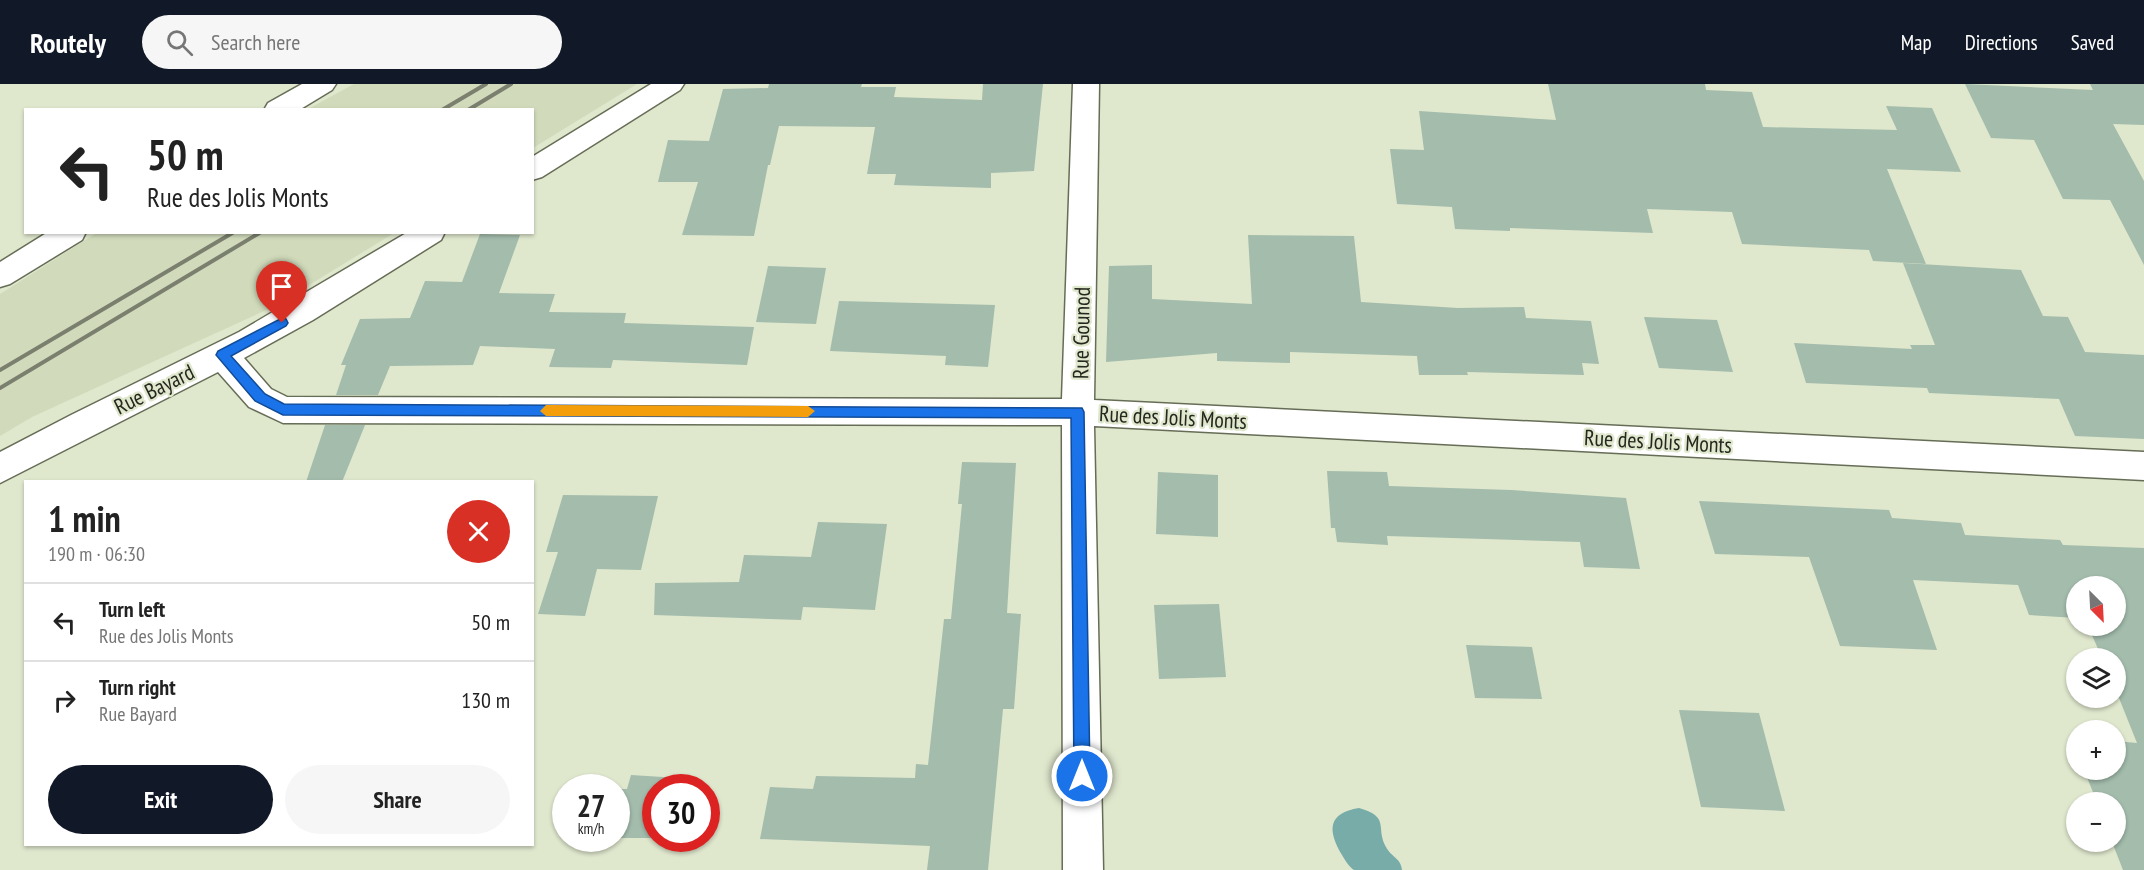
<!DOCTYPE html>
<meta charset="utf-8">
<style>
:root{--surface:#fff;--page:#f6f6f6;--text:#222;--muted:#767676;--line:#e0e0e0;--accent:#111827}
body{margin:0;font-family:"PT Sans Narrow",sans-serif;background:var(--page);color:var(--text);height:100vh;display:flex;flex-direction:column;font-size:22px;white-space:nowrap}
*{box-sizing:border-box;margin:0}
p{font-size:20px;color:var(--muted)}
.icon{flex:none;width:33px;height:33px;fill:none;stroke:currentColor;stroke-width:2;stroke-linecap:round;stroke-linejoin:round}
.map{position:relative;flex:1;overflow:hidden}
.drawer{position:absolute;left:24px;top:396px;width:510px;height:366px;display:flex;flex-direction:column;background:var(--surface);border-radius:0px;box-shadow:0 2px 4px #0004}
.drawer>*{flex:none}
.banner{position:absolute;left:24px;top:24px;width:510px;height:126px;border-radius:0px;box-shadow:0 2px 4px #0004;background:#fff;color:var(--text);overflow:hidden}
.needle{width:39px;rotate:156deg}
.fabs{position:absolute;left:2066px;top:492px;display:grid;gap:12px}
.fabs a{display:grid;place-items:center;width:60px;height:60px;border-radius:50%;background:var(--surface);box-shadow:0 2px 4px #0004;font-size:30px}
.speed{position:absolute;left:552px;top:690px;display:flex;gap:12px;font-size:30px;font-weight:700;text-align:center}
.speed>*{display:grid;place-content:center;width:78px;height:78px;border-radius:50%;background:var(--surface);box-shadow:0 2px 4px #0004;line-height:1}
.speed small{font-size:15px;font-weight:400}
.speed .limit{border:9px solid #d22;background:#fff;color:#111}
.pin{position:absolute;display:grid;place-items:center;width:51px;height:51px;color:#fff;margin:-62px -26px;border-radius:50% 50% 50% 0;rotate:-45deg;box-shadow:0 0 6px #0007}
.pin .icon{rotate:45deg}
.me{position:absolute;width:66px;margin:-33px;rotate:0deg;stroke-linejoin:round;filter:drop-shadow(0 0 4px #0008)}
.turn{display:flex;align-items:center;gap:21px;height:126px;padding:0 24px;font-size:27px}
.turn .icon{width:78px;height:78px;stroke-width:2.5}
.turn b{display:block;font-size:42px;line-height:51px}
.round{display:grid;place-items:center;flex:none;width:63px;height:63px;border-radius:32px;background:var(--page)}
.head{display:flex;align-items:center;justify-content:space-between;height:102px;padding:0 24px}
h1{font-size:36px;font-weight:600;line-height:45px}
.cta{display:flex;gap:12px;margin-top:auto;padding:12px 24px}
.cta a{flex:1;height:69px;border-radius:36px;background:var(--accent);color:#fff;font-size:24px;font-weight:600;line-height:69px;text-align:center}
.cta a+a{background:var(--page);color:var(--text)}
ul{padding:0;list-style:none}
li{display:flex;align-items:center;gap:18px;height:78px;padding:0 24px;border-top:2px solid var(--line)}
li div{flex:1}
li b{display:block;font-size:22px}
li em{font-style:normal}
header{display:flex;align-items:center;gap:36px;box-sizing:border-box;height:84px;padding:0 30px;background:var(--accent);color:#fff}
header strong{font-size:28px}
nav{display:flex;gap:33px;margin-inline-start:auto;font-size:21px}
.search{width:420px;height:54px;background:var(--page);display:flex;align-items:center;gap:15px;box-sizing:border-box;padding:0 21px;border-radius:33px;color:var(--muted);font-size:22px}
.map>svg:first-child{display:block}
</style>
<header>
<strong>Routely</strong>
<div class="search"><svg class="icon" aria-label="search" viewBox="0 0 24 24"><circle cx="10" cy="10" r="6"/><path d="M15 15l6 6"/></svg>Search here</div>
<nav><a>Map</a><a>Directions</a><a>Saved</a></nav>
</header>
<div class="map">
<svg width="2144" height="786" viewBox="0 0 2144 786">
<rect width="100%" height="100%" fill="#dfe7cd"/>
<!-- built -->
<g fill="#d1dbbb">
<path d="M 354,0 L 637,0 L 533,64 L 532,26 L 308,25 Z"/>
<path d="M 98,148 L 394,148 L 394,149 L 275,222 L 32,333 L 0,352 L 0,210 Z"/>
</g>
<!-- water -->
<path fill="#78aca9" d="M 1359,724 C 1391,733 1375,744 1386,763 C 1391,773 1401,774 1402,786 C 1391,786 1364,786 1354,786 C 1349,783 1345,776 1342,771 C 1327,746 1328,729 1359,724 Z"/>
<!-- building -->
<g fill="#a3bcac">
<path d="M 769,0 L 862,0 L 861,3 L 896,3 L 894,13 L 982,16 L 983,0 L 1043,0 L 1034,87 L 991,89 L 991,104 L 894,101 L 896,90 L 867,90 L 875,43 L 779,42 L 770,81 L 768,81 L 754,152 L 682,151 L 698,98 L 658,98 L 668,56 L 709,57 L 723,5 L 768,4 Z"/>
<path d="M 1548,0 L 1705,0 L 1706,6 L 1752,8 L 1763,43 L 1897,46 L 1886,22 L 1932,24 L 1961,88 L 1887,85 L 1926,180 L 1873,177 L 1869,166 L 1742,160 L 1732,128 L 1647,125 L 1653,149 L 1510,144 L 1510,147 L 1455,145 L 1452,123 L 1397,120 L 1390,65 L 1424,66 L 1419,27 L 1556,36 Z"/>
<path d="M 1965,0 L 2093,6 L 2090,0 L 2144,0 L 2144,41 L 2113,40 L 2144,97 L 2144,181 L 2110,116 L 2063,115 L 2034,56 L 1991,54 Z"/>
<path d="M 480,150 L 520,151 L 499,209 L 555,210 L 549,228 L 626,229 L 624,239 L 754,243 L 747,281 L 613,276 L 611,284 L 549,283 L 555,265 L 480,262 L 473,281 L 390,282 L 378,311 L 336,311 L 346,281 L 341,281 L 360,235 L 410,234 L 425,197 L 462,198 Z"/>
<path d="M 1248,151 L 1354,152 L 1361,218 L 1458,224 L 1524,223 L 1526,234 L 1591,237 L 1599,280 L 1582,279 L 1584,291 L 1467,288 L 1468,291 L 1419,291 L 1417,272 L 1290,268 L 1290,279 L 1217,277 L 1217,269 L 1106,278 L 1109,182 L 1152,181 L 1152,215 L 1252,220 Z"/>
<path d="M 1903,179 L 2021,186 L 2043,232 L 2068,233 L 2085,268 L 2144,271 L 2144,355 L 2075,352 L 2059,315 L 1929,309 L 1927,304 L 1806,299 L 1794,259 L 1912,265 L 1910,261 L 1935,261 Z"/>
<path d="M 768,182 L 826,184 L 816,240 L 756,238 Z"/>
<path d="M 839,217 L 995,221 L 988,283 L 945,281 L 946,272 L 830,267 Z"/>
<path d="M 1644,233 L 1717,236 L 1733,288 L 1659,284 Z"/>
<path d="M 325,341 L 365,341 L 342,398 L 306,398 Z"/>
<path d="M 962,378 L 1016,379 L 1007,529 L 1021,530 L 1014,625 L 1003,625 L 988,786 L 927,786 L 930,762 L 760,755 L 770,703 L 813,705 L 816,692 L 915,694 L 916,680 L 928,681 L 944,535 L 951,535 L 962,420 L 958,420 Z"/>
<path d="M 1327,387 L 1387,388 L 1389,402 L 1511,406 L 1626,414 L 1640,485 L 1584,483 L 1580,458 L 1387,452 L 1388,461 L 1337,458 L 1335,444 L 1331,444 Z"/>
<path d="M 1158,388 L 1218,391 L 1218,453 L 1156,450 Z"/>
<path d="M 563,411 L 658,412 L 641,486 L 597,485 L 585,532 L 538,530 L 558,468 L 546,468 Z"/>
<path d="M 1699,417 L 1889,426 L 1892,434 L 1961,439 L 1965,451 L 2060,456 L 2063,461 L 2144,464 L 2144,786 L 2123,786 L 2112,758 L 2115,758 L 2115,718 L 2097,718 L 2084,686 L 2115,686 L 2115,657 L 2137,659 L 2115,604 L 2115,574 L 2102,574 L 2088,542 L 2115,542 L 2115,502 L 2076,502 L 2076,534 L 2029,531 L 2018,501 L 1913,496 L 1937,566 L 1840,562 L 1809,473 L 1715,470 Z"/>
<path d="M 818,438 L 887,440 L 875,526 L 803,523 L 801,536 L 654,531 L 655,499 L 739,498 L 744,471 L 811,473 Z"/>
<path d="M 1219,520 L 1226,593 L 1159,595 L 1154,521 Z"/>
<path d="M 1466,561 L 1532,563 L 1542,615 L 1475,614 Z"/>
<path d="M 1679,626 L 1759,629 L 1785,727 L 1701,723 Z"/>
<path d="M 631,691 L 679,694 L 677,704 L 656,704 L 656,754 L 616,754 L 616,705 L 627,705 Z"/>
</g>
<g fill="none" stroke-linecap="round" stroke-linejoin="round">
<!-- street casing -->
<g stroke="#666d56" stroke-width="3">
<g id="street">
<path d="M 302,0 L 336,0 L 332,6 L 299,26 L 264,26 L 268,19 Z"/>
<path d="M 651,0 L 684,0 L 680,6 L 542,93 L 532,96 L 532,73 Z"/>
<path d="M 1073,0 L 1099,0 L 1094,316 L 2144,368 L 2144,396 L 1094,342 L 1103,786 L 1063,786 L 1062,341 L 283,339 L 249,323 L 218,288 L 0,399 L 0,368 L 71,331 L 239,248 L 408,148 L 445,148 L 441,156 L 313,236 L 244,274 L 271,305 L 287,313 L 1062,315 Z"/>
<path d="M 48,148 L 86,148 L 82,156 L 10,200 L 0,203 L 0,178 Z"/>
</g>
</g>
<!-- street -->
<use href="#street" fill="#fff" fill-rule="evenodd"/>
<!-- rail -->
<g stroke="#7a7f6e" stroke-width="4">
<path d="M 442,26 L 486,0"/>
<path d="M 468,26 L 511,0"/>
<path d="M 0,286 L 234,148"/>
<path d="M 0,304 L 261,148"/>
</g>
</g>
<!-- route -->
<path fill="#1a73e8" stroke="#114b97" stroke-width="1.5" d="M 282,234 L 286,235 L 288,239 L 286,242 L 231,272 L 265,310 L 284,320 L 1082,324 L 1084,328 L 1090,692 L 1087,697 L 1082,699 L 1076,697 L 1074,692 L 1071,334 L 283,331 L 255,317 L 216,271 L 218,267 Z"/>
<!-- slow -->
<path fill="#f59e0b" d="M 546,321 L 808,322 L 815,327 L 808,333 L 546,332 L 540,327 Z"/>
<g text-anchor="middle" stroke-width="4.5" stroke-linejoin="round" paint-order="stroke">
<!-- street labels -->
<g font-size="22" fill="#25281e" stroke="#dfe7cd">
<text transform="translate(1081 249) rotate(-89)" y="8">Rue Gounod</text>
<text transform="translate(154 305) rotate(-26)" y="8">Rue Bayard</text>
<text transform="translate(1173 333) rotate(3)" y="8">Rue des Jolis Monts</text>
<text transform="translate(1658 357) rotate(3)" y="8">Rue des Jolis Monts</text>
</g>
</g>
</svg>
<div class="fabs">
<a><svg class="needle" viewBox="-14 -14 28 28"><path d="M0-13l5 13h-10z" fill="#e53935"/><path d="M0 13l5-13h-10z" fill="#767676"/></svg></a>
<a><svg class="icon" aria-label="layers" viewBox="0 0 24 24"><path d="M12 4l9 5-9 5-9-5zM3 14l9 5 9-5"/></svg></a>
<a>+</a>
<a>−</a>
</div>
<div class="speed"><div>27<small>km/h</small></div><div class="limit">30</div></div>
<div class="pin" style="left:282px;top:239px;background:#d93025"><svg class="icon" aria-label="arrive" viewBox="0 0 24 24"><path d="M6 21V4h12l-3 4 3 4H6"/></svg></div>
<svg class="me" style="left:1082px;top:692px" viewBox="-20 -20 40 40"><circle r="17" fill="#1a73e8" stroke="#fff" stroke-width="3"/><path d="M0-11L8 9 0 5-8 9z" fill="#fff"/></svg>
<div class="banner">
<div class="turn"><svg class="icon" aria-label="left" viewBox="0 0 24 24"><path d="M17 20v-9H6M10 6l-5 5 5 5"/></svg><div><b>50 m</b>Rue des Jolis Monts</div></div>
</div>
<section class="drawer">
<div class="head"><div><h1>1 min</h1><p>190 m · 06:30</p></div><a class="round" style="background:#d93025;color:#fff"><svg class="icon" aria-label="close" viewBox="0 0 24 24"><path d="M6 6l12 12M18 6L6 18"/></svg></a></div>
<ul>
<li><svg class="icon" aria-label="left" viewBox="0 0 24 24"><path d="M17 20v-9H6M10 6l-5 5 5 5"/></svg><div><b>Turn left</b><p>Rue des Jolis Monts</p></div><em>50 m</em></li>
<li><svg class="icon" aria-label="right" viewBox="0 0 24 24"><path d="M7 20v-9h11M14 6l5 5-5 5"/></svg><div><b>Turn right</b><p>Rue Bayard</p></div><em>130 m</em></li>
</ul>
<div class="cta"><a>Exit</a><a>Share</a></div>
</section>
</div>
